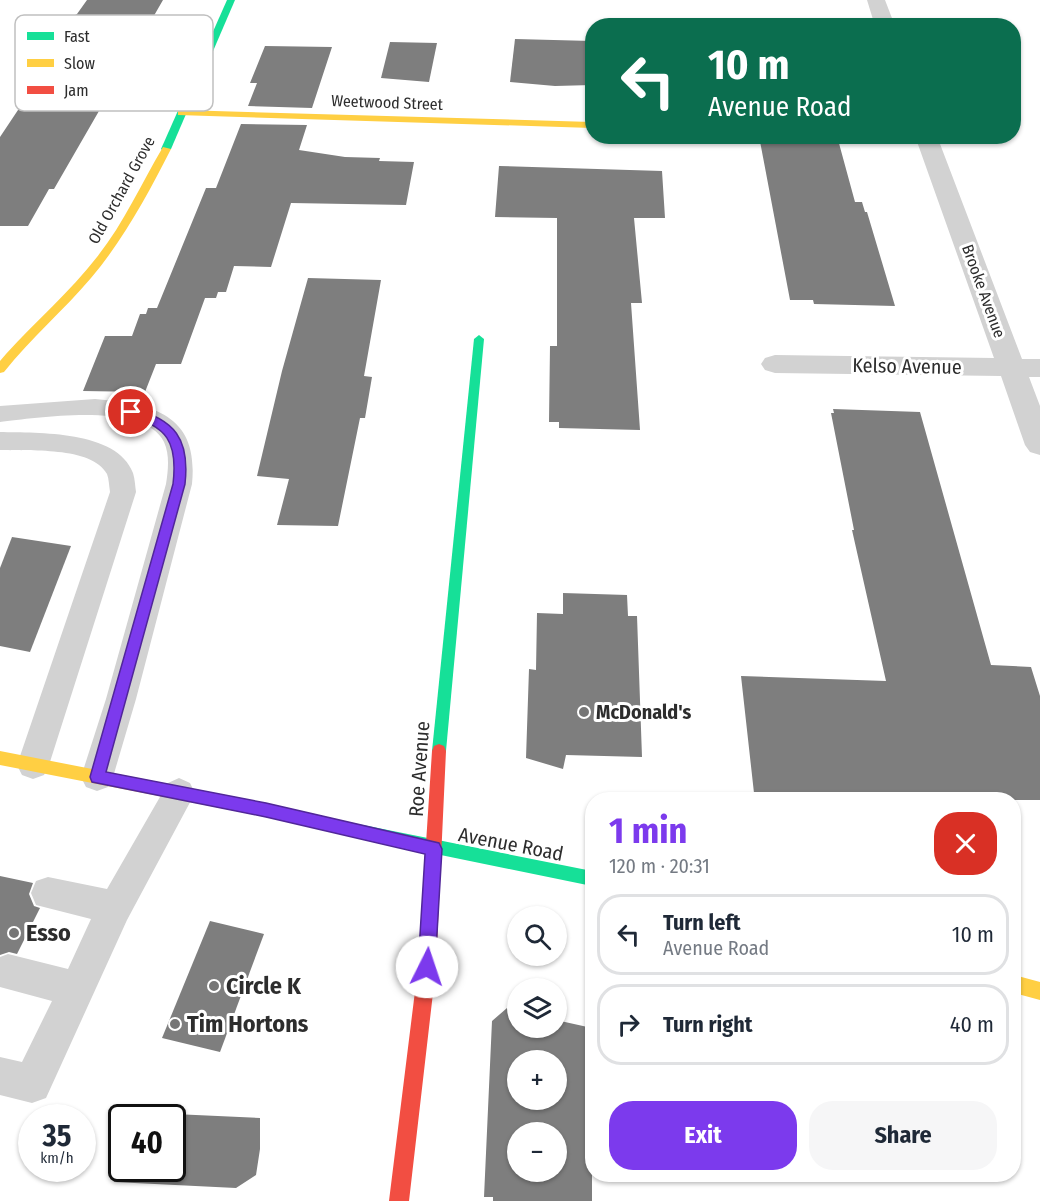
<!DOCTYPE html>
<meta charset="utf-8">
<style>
:root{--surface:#fff;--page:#f6f6f7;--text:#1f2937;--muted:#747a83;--line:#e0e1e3;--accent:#7c3aed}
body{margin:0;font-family:"Fira Sans Condensed",sans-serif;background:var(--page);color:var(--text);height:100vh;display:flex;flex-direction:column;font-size:22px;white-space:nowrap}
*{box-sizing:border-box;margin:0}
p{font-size:20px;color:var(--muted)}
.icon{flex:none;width:33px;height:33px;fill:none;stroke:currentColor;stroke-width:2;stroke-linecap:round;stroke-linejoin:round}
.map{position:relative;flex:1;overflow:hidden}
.sheet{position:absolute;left:585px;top:792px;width:436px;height:390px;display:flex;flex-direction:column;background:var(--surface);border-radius:24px;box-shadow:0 2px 4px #0004}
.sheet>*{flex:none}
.guide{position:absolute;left:585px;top:18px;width:436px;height:126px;border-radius:24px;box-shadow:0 2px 4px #0004;background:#0b6e4f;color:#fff;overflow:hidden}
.fabs{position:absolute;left:507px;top:906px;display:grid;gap:12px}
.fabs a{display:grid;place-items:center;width:60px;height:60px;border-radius:50%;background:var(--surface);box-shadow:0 2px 4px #0004;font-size:30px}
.speed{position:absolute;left:18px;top:1104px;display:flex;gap:12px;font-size:30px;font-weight:700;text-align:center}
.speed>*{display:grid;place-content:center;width:78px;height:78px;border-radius:50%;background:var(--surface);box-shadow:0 2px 4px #0004;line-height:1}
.speed small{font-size:15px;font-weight:400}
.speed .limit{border:3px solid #111;border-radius:9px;background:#fff;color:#111}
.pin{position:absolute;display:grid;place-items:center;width:51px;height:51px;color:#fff;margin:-26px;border:3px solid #fff;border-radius:50%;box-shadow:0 2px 6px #0007}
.me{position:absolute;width:66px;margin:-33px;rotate:4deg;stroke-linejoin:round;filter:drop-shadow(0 0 4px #0008)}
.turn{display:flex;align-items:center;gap:21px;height:126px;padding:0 24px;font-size:27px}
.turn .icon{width:78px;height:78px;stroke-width:2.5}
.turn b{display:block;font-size:42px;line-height:51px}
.round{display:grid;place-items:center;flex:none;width:63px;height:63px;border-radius:24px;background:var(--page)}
.summary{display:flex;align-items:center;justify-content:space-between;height:102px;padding:0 24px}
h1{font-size:36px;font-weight:700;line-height:45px;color:var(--accent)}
.primary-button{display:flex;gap:12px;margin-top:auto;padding:12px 24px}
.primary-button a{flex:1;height:69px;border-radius:24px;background:var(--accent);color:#fff;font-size:24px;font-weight:700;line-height:69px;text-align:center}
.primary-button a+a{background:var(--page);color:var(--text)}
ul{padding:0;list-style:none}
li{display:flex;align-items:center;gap:18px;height:81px;margin:0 12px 9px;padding:0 12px;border:3px solid var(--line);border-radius:24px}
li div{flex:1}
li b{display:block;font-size:22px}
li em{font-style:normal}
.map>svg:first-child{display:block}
</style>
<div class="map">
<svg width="1040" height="1201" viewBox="0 0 1040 1201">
<rect width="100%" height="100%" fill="#fff"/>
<!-- building -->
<g fill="#7e7e7e" fill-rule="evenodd">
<path d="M 87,0 L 163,0 L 54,189 L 49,189 L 28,226 L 0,226 L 0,137 L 60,47 L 20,46 L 77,14 Z"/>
<path d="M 515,39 L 592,41 L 592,85 L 555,86 L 510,82 Z"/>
<path d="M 390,42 L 437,43 L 429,82 L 381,78 Z"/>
<path d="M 265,46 L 332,47 L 312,108 L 248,106 L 257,83 L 250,83 Z"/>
<path d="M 241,124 L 307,125 L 299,150 L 345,157 L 380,158 L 379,161 L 414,162 L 406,205 L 291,203 L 271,267 L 234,266 L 226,292 L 218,292 L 216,298 L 205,298 L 181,364 L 156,364 L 145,392 L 83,391 L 105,336 L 132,336 L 140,314 L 146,314 L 148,308 L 157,308 L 206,188 L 216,188 Z"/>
<path d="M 759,136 L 837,136 L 855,202 L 862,202 L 865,212 L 867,212 L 895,306 L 814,304 L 813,300 L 790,300 Z"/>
<path d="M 499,166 L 662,171 L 665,218 L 634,218 L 642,303 L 631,303 L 640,430 L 559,428 L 559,422 L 549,422 L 550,346 L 557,346 L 557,218 L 495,217 Z"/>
<path d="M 308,278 L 381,280 L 364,376 L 372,377 L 365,418 L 360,418 L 338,526 L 277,525 L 289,479 L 257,476 L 282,371 Z"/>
<path d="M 833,409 L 920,412 L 991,665 L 1031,667 L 1040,696 L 1040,800 L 790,800 L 754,793 L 741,676 L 886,681 L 852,530 L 854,530 L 831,413 L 834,413 Z"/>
<path d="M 12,537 L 71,546 L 30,652 L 0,646 L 0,568 Z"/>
<path d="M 563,593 L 627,595 L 628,616 L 637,616 L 642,757 L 566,755 L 563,769 L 526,758 L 529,669 L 536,670 L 537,613 L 563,614 Z"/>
<path d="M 0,876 L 33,883 L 29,894 L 34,906 L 40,908 L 17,954 L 9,952 L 0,955 Z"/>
<path d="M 210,921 L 264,934 L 220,1052 L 162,1038 Z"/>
<path d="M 507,1008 L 518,1011 L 518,1028 L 556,1028 L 556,1020 L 592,1028 L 592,1201 L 493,1201 L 493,1197 L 484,1197 L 492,1021 ZM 518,1060 L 556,1060 L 556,1100 L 518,1100 ZM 518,1132 L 556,1132 L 556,1172 L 518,1172 Z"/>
<path d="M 130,1112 L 260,1118 L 260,1149 L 256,1175 L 236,1188 L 114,1182 L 122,1150 L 122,1168 L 172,1168 L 172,1118 L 129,1118 Z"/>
</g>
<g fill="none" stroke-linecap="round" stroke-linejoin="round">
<!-- lane -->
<g fill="#d2d2d2" fill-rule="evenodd">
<path d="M 95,399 C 153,404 199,414 192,484 L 136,699 L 113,777 L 108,787 L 97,791 L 86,787 L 81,777 L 106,699 L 166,484 C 168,471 170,455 164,442 C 144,401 38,418 0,422 L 0,406 Z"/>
<path d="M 0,432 C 38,433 117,430 133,473 C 135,479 135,486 136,492 L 49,765 L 44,775 L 33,779 L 22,775 L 17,765 L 110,492 C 109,486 109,479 107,474 C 92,446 27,451 0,450 Z"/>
<path d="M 179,778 L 190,783 L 195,793 L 127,920 L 46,1098 L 32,1103 L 0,1095 L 0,1057 L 22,1062 L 52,1001 L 0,987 L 0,957 L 8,954 L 68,969 L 91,919 L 36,905 L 31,893 L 36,881 L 48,877 L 107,889 L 168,783 Z"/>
</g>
<!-- street -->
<g fill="#d2d2d2" fill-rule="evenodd">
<path d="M 867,0 L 885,0 L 895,26 L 875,26 Z"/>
<path d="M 915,136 L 937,136 L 1022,359 L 1040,359 L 1040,377 L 1029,377 L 1040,406 L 1040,455 L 1030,452 L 1025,445 L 1001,376 L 775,373 L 765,370 L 761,364 L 765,358 L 775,355 L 994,358 Z"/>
</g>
<!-- fast -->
<g fill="#16e098" fill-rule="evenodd">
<path d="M 227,0 L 235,0 L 171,149 L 163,151 L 161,149 Z"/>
<path d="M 479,335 L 484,339 L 446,751 L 444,756 L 439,758 L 434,756 L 432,751 L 474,339 Z"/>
<path d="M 358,824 L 592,871 L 592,886 L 358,838 L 352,836 L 350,831 L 352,826 Z"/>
</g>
<!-- slow -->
<g fill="#ffcf43" fill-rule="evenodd">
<path d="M 181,110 L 592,122 L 592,128 L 178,115 L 178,111 Z"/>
<path d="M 163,147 L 171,149 C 148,194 124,239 91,278 C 64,310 31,338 4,372 L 0,373 L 0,361 L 6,354 C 36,321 70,292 97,257 C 124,223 141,184 163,147 Z"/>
<path d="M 0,751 L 266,803 L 358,824 L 364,826 L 366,831 L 364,836 L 358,838 L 266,817 L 0,765 Z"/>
<path d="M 1014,975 L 1040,982 L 1040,1000 L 1014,993 Z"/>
</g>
<!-- jam -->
<path fill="#f24e42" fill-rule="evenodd" d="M 439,744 L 444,746 L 446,751 L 436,967 L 409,1201 L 389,1201 L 418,967 L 432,751 L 434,746 Z"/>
</g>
<!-- route -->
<path fill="#7c3aed" stroke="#51269a" stroke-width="1.5" d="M 131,408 C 175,419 190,439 185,484 L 106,772 L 266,803 L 439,843 L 442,849 L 435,967 L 433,973 L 427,975 L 421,973 L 418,967 L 425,854 L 266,817 L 92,782 L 90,777 L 173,484 C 178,442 167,426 127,415 L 127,409 Z"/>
<!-- markers -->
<g fill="#767676" stroke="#fff" stroke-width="2">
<circle cx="584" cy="712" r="6"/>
<circle cx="14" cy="933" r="6"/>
<circle cx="214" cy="986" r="6"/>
<circle cx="175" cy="1024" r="6"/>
</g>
<g text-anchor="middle" stroke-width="6" stroke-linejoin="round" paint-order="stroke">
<!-- far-street labels -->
<g font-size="16" fill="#2d2d2d" stroke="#fff">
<text transform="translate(387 102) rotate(2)" y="6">Weetwood Street</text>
<text transform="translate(121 190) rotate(-61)" y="6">Old Orchard Grove</text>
<text transform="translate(984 291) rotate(70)" y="6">Brooke Avenue</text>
</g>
<!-- street labels -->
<g font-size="20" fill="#2d2d2d" stroke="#fff">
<text transform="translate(907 366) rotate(1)" y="7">Kelso Avenue</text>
<text transform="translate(419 769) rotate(-86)" y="7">Roe Avenue</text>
<text transform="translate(511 844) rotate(11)" y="7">Avenue Road</text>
</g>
<!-- poi labels -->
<g font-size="20" font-weight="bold" fill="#2d2d2d" stroke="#fff" text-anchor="start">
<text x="596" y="719">McDonald's</text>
</g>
<!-- near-poi labels -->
<g font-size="24" font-weight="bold" fill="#2d2d2d" stroke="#fff" text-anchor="start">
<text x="26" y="941">Esso</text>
<text x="226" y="994">Circle K</text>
<text x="187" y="1032">Tim Hortons</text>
</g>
</g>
<!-- legend -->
<rect x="15" y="15" width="198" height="96" rx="9" fill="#fff" stroke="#c0c0c0" stroke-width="1.5"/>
<rect x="27" y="32" width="27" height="8" fill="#16e098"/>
<rect x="27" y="59" width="27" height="8" fill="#ffcf43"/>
<rect x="27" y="86" width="27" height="8" fill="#f24e42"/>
<g font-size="16" fill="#2d2d2d">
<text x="64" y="42">Fast</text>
<text x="64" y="69">Slow</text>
<text x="64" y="96">Jam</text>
</g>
</svg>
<div class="fabs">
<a><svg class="icon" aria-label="search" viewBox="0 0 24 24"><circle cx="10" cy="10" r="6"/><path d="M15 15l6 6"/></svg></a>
<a><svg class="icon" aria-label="layers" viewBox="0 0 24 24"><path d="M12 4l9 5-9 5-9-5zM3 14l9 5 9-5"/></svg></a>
<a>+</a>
<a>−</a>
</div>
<div class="speed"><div>35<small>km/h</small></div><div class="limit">40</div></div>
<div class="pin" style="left:131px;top:412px;background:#d93025"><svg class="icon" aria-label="arrive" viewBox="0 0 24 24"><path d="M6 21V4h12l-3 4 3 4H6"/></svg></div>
<svg class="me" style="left:427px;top:967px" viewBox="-20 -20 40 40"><circle r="19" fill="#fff"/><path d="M0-13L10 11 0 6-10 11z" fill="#7c3aed"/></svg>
<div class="guide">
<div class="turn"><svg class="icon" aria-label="left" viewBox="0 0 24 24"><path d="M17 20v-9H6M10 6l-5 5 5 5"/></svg><div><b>10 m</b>Avenue Road</div></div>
</div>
<section class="sheet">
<div class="summary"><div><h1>1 min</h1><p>120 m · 20:31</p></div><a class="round" style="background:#d93025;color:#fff"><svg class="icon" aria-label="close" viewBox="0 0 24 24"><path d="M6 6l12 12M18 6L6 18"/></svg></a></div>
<ul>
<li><svg class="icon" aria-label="left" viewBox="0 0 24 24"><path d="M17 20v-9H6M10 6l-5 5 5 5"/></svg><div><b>Turn left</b><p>Avenue Road</p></div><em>10 m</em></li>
<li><svg class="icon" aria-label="right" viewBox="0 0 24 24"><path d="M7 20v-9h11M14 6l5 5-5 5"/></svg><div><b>Turn right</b></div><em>40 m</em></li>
</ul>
<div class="primary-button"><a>Exit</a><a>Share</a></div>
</section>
</div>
